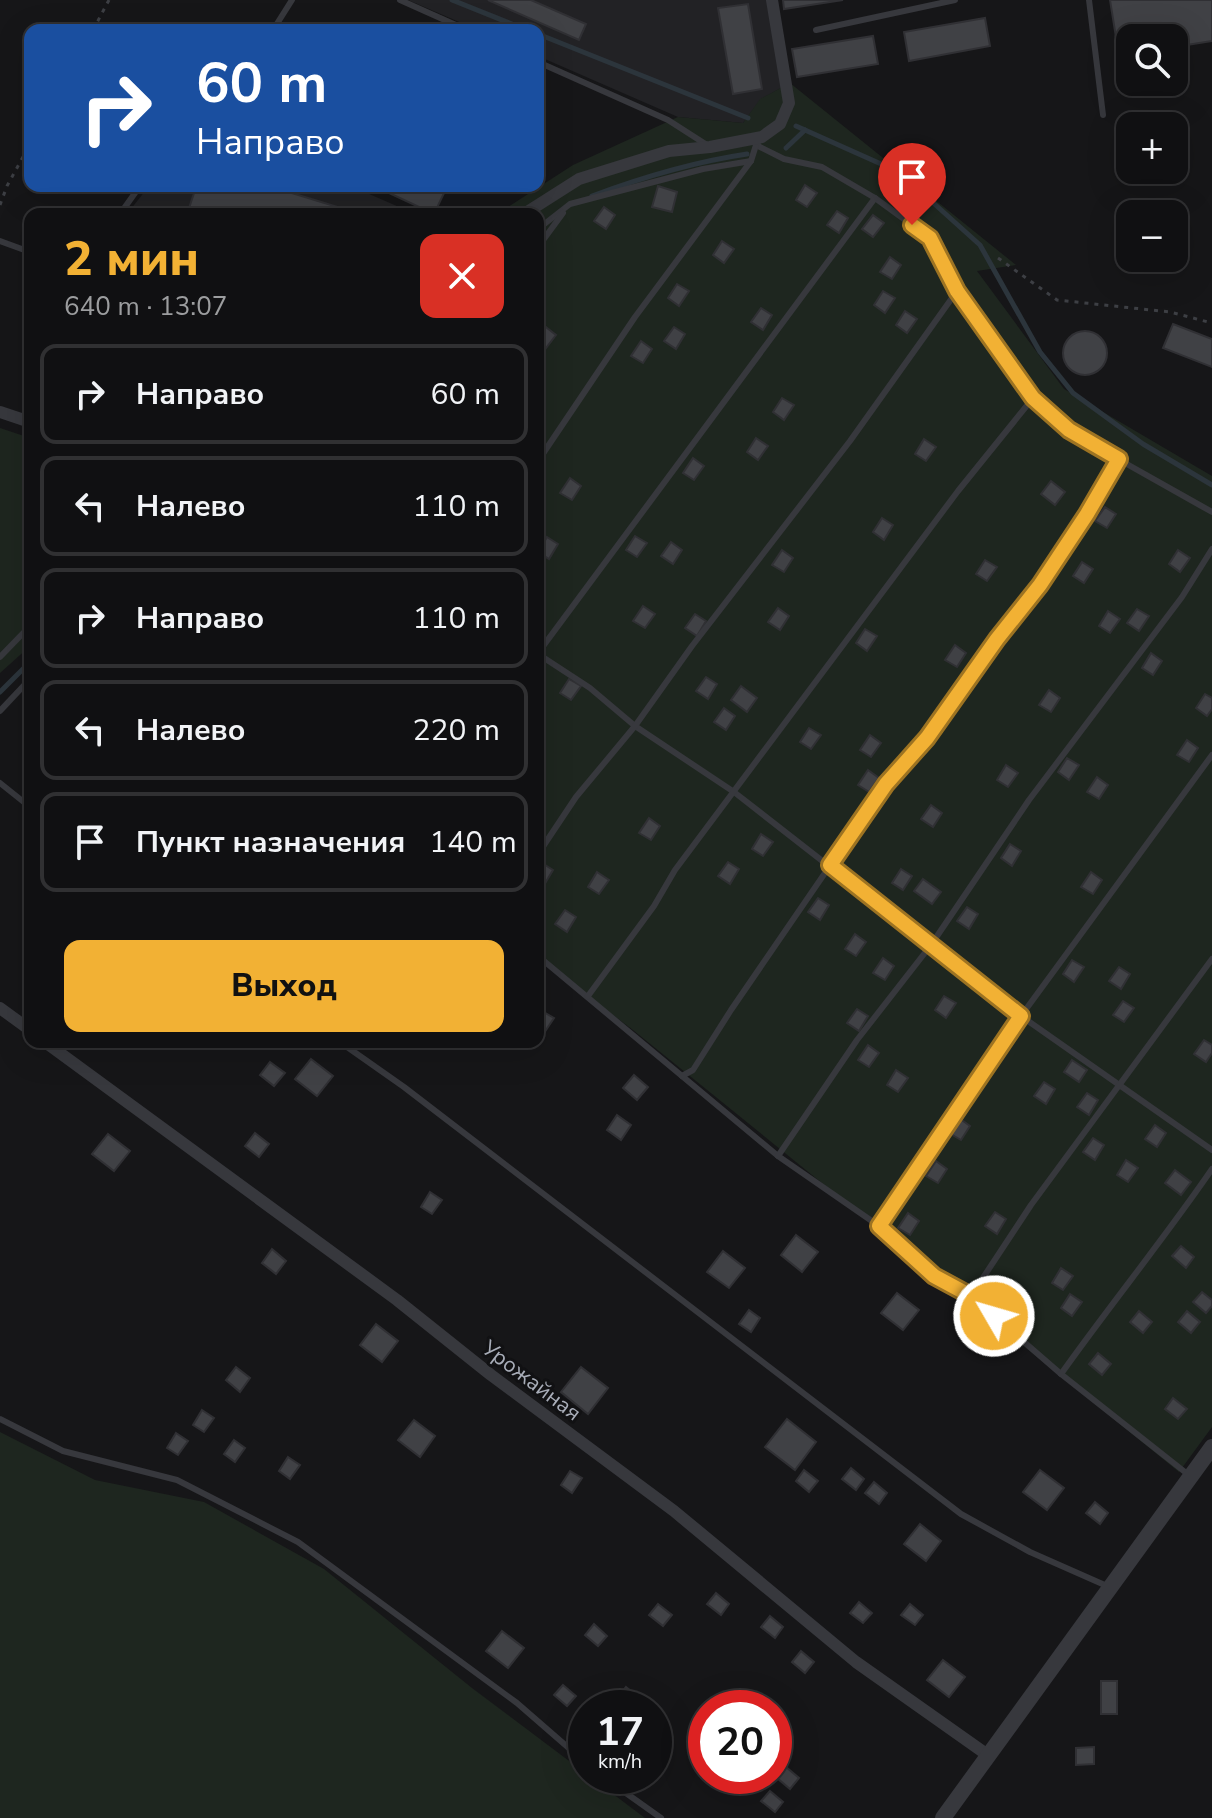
<!DOCTYPE html>
<html lang="ru">
<meta charset="utf-8">
<style>
:root{--surface:#101012;--page:#1e1e20;--text:#f1f3f6;--muted:#9c9d9f;--line:#303032;--accent:#f2b134}
body{margin:0;font-family:"Nunito Sans",sans-serif;background:var(--page);color:var(--text);height:100vh;display:flex;flex-direction:column;font-size:30px;white-space:nowrap}
*{box-sizing:border-box;margin:0}
p{font-size:26px;color:var(--muted)}
.icon{flex:none;width:44px;height:44px;fill:none;stroke:currentColor;stroke-width:2;stroke-linecap:round;stroke-linejoin:round}
.map{position:relative;flex:1;overflow:hidden}
.drawer{position:absolute;left:24px;top:208px;width:520px;height:840px;display:flex;flex-direction:column;background:var(--surface);border-radius:16px;box-shadow:0 8px 32px #0002,0 0 0 2px var(--line)}
.drawer>*{flex:none}
.banner{position:absolute;left:24px;top:24px;width:520px;height:168px;border-radius:16px;box-shadow:0 8px 32px #0002,0 0 0 2px var(--line);background:#1a4fa0;color:#fff;overflow:hidden}
.buttons{position:absolute;left:1116px;top:24px;display:grid;gap:16px}
.buttons a{display:grid;place-items:center;width:72px;height:72px;border-radius:16px;background:var(--surface);box-shadow:0 8px 32px #0002,0 0 0 2px var(--line);font-size:40px}
.speed{position:absolute;left:568px;top:1690px;display:flex;gap:16px;font-size:40px;font-weight:700;text-align:center}
.speed>*{display:grid;place-content:center;width:104px;height:104px;border-radius:50%;background:var(--surface);box-shadow:0 8px 32px #0002,0 0 0 2px var(--line);line-height:1}
.speed small{font-size:20px;font-weight:400}
.speed .limit{border:12px solid #d22;background:#fff;color:#111}
.pin{position:absolute;display:grid;place-items:center;width:68px;height:68px;color:#fff;margin:-82px -34px;border-radius:50% 50% 50% 0;rotate:-45deg;box-shadow:0 0 8px #0007}
.pin .icon{rotate:45deg}
.me{position:absolute;width:88px;margin:-44px;rotate:308deg;stroke-linejoin:round;filter:drop-shadow(0 0 6px #0008)}
.turn{display:flex;align-items:center;gap:28px;height:168px;padding:0 40px;font-size:36px}
.turn .icon{width:104px;height:104px;stroke-width:2.5}
.turn b{display:block;font-size:56px;line-height:68px}
.round{display:grid;place-items:center;flex:none;width:84px;height:84px;border-radius:16px;background:var(--page)}
.summary{display:flex;align-items:center;justify-content:space-between;height:136px;padding:0 40px}
h1{font-size:48px;font-weight:800;line-height:60px;color:var(--accent)}
.button{display:flex;gap:16px;margin-top:auto;padding:16px 40px}
.button a{flex:1;height:92px;border-radius:16px;background:var(--accent);color:#111;font-size:32px;font-weight:800;line-height:92px;text-align:center}
ul{padding:0;list-style:none}
li{display:flex;align-items:center;gap:24px;height:100px;margin:0 16px 12px;padding:0 24px;border:4px solid var(--line);border-radius:16px}
li div{flex:1}
li b{display:block;font-size:30px}
li em{font-style:normal}
.map>svg:first-child{display:block}
</style>
<div class="map">
<svg width="1212" height="1818" viewBox="0 0 1212 1818">
<rect width="100%" height="100%" fill="#161618"/>
<!-- built -->
<g fill="#222225">
<path d="M 408,0 L 775,0 L 790,83 L 761,99 L 743,123 L 678,117 L 538,56 L 538,30 L 478,30 Z"/>
<path d="M 149,186 L 351,186 L 415,214 L 127,214 Z"/>
</g>
<!-- green -->
<g fill="#1e261f">
<path d="M 790,83 L 1016,265 L 977,271 L 1064,389 L 1212,476 L 1212,1427 L 1179,1472 L 633,1030 L 538,959 L 538,214 L 497,214 L 573,165 L 678,117 L 743,123 L 760,99 Z"/>
<path d="M 0,428 L 30,438 L 30,646 L 0,673 Z"/>
<path d="M 0,1432 L 95,1480 L 204,1502 L 324,1569 L 472,1688 L 645,1818 L 0,1818 Z"/>
</g>
<g fill="none" stroke-linecap="round" stroke-linejoin="round">
<!-- stream -->
<g stroke="#2c353c" stroke-width="5">
<path d="M 452,0 L 527,30"/>
<path d="M 538,34 L 748,118"/>
<path d="M 796,126 L 899,172 L 980,245 L 1040,352 L 1073,393 L 1143,444 L 1212,485"/>
<path d="M 786,148 L 805,130"/>
<path d="M 592,196 C 643,177 693,162 747,154"/>
<path d="M 0,692 L 30,662"/>
</g>
</g>
<!-- building -->
<g fill="#404145" stroke="#303034" stroke-width="2">
<path d="M 488,0 L 531,0 L 586,24 L 579,40 Z"/>
<path d="M 783,0 L 843,0 L 784,9 Z"/>
<path d="M 1110,0 L 1212,0 L 1212,41 L 1174,47 L 1174,38 L 1130,38 L 1130,54 L 1119,56 Z"/>
<path d="M 748,4 L 762,89 L 733,94 L 718,8 Z"/>
<path d="M 985,18 L 990,46 L 909,61 L 904,32 Z"/>
<path d="M 873,36 L 878,64 L 797,77 L 792,49 Z"/>
<path d="M 805,185 L 817,193 L 807,207 L 796,200 Z"/>
<path d="M 175,186 L 269,186 L 354,212 L 354,214 L 210,214 L 189,208 L 194,193 Z"/>
<path d="M 374,186 L 433,186 L 445,191 L 434,214 Z"/>
<path d="M 658,186 L 677,192 L 672,212 L 652,207 Z"/>
<path d="M 604,207 L 615,215 L 606,229 L 594,221 Z"/>
<path d="M 837,211 L 848,218 L 839,233 L 827,225 Z"/>
<path d="M 873,215 L 884,223 L 873,237 L 862,229 Z"/>
<path d="M 722,241 L 734,249 L 724,263 L 713,255 Z"/>
<path d="M 890,257 L 901,265 L 892,279 L 880,272 Z"/>
<path d="M 677,284 L 689,291 L 679,306 L 668,298 Z"/>
<path d="M 883,291 L 895,298 L 885,313 L 874,305 Z"/>
<path d="M 761,308 L 772,315 L 763,330 L 751,322 Z"/>
<path d="M 905,311 L 917,319 L 907,333 L 896,325 Z"/>
<path d="M 542,324 L 556,335 L 546,348 L 538,342 L 538,329 Z"/>
<path d="M 1173,324 L 1212,339 L 1212,367 L 1163,348 Z"/>
<path d="M 674,327 L 685,334 L 676,349 L 664,341 Z"/>
<circle cx="1085" cy="353" r="22"/>
<path d="M 641,341 L 652,349 L 643,363 L 631,356 Z"/>
<path d="M 782,398 L 794,405 L 784,420 L 773,412 Z"/>
<path d="M 756,438 L 768,446 L 758,460 L 747,452 Z"/>
<path d="M 924,439 L 936,447 L 926,461 L 915,454 Z"/>
<path d="M 693,458 L 704,466 L 694,480 L 683,473 Z"/>
<path d="M 570,478 L 581,486 L 572,500 L 560,493 Z"/>
<path d="M 1051,481 L 1065,492 L 1055,505 L 1041,494 Z"/>
<path d="M 1105,507 L 1116,514 L 1107,528 L 1095,521 Z"/>
<path d="M 882,518 L 893,525 L 884,540 L 873,532 Z"/>
<path d="M 635,536 L 647,543 L 637,557 L 626,550 Z"/>
<path d="M 547,537 L 558,544 L 549,559 L 538,552 Z"/>
<path d="M 671,542 L 682,550 L 673,564 L 661,556 Z"/>
<path d="M 782,550 L 793,558 L 784,572 L 772,565 Z"/>
<path d="M 1178,550 L 1190,558 L 1180,572 L 1169,564 Z"/>
<path d="M 985,560 L 997,567 L 987,581 L 976,574 Z"/>
<path d="M 1082,562 L 1093,569 L 1084,583 L 1073,576 Z"/>
<path d="M 643,606 L 655,614 L 645,628 L 633,621 Z"/>
<path d="M 778,608 L 789,616 L 780,630 L 768,622 Z"/>
<path d="M 1137,609 L 1149,616 L 1139,631 L 1127,623 Z"/>
<path d="M 1108,611 L 1120,619 L 1110,633 L 1099,626 Z"/>
<path d="M 695,614 L 706,621 L 697,636 L 685,628 Z"/>
<path d="M 865,629 L 877,636 L 867,651 L 856,643 Z"/>
<path d="M 955,645 L 966,653 L 957,667 L 945,660 Z"/>
<path d="M 1151,653 L 1162,661 L 1153,675 L 1142,668 Z"/>
<path d="M 706,677 L 717,684 L 708,699 L 696,691 Z"/>
<path d="M 569,679 L 581,686 L 571,700 L 560,693 Z"/>
<path d="M 741,686 L 757,698 L 747,712 L 731,700 Z"/>
<path d="M 1049,690 L 1060,698 L 1051,712 L 1039,705 Z"/>
<path d="M 1205,694 L 1212,698 L 1212,709 L 1207,716 L 1196,708 Z"/>
<path d="M 724,708 L 735,716 L 726,730 L 714,722 Z"/>
<path d="M 809,728 L 821,735 L 811,749 L 800,742 Z"/>
<path d="M 870,735 L 881,743 L 871,757 L 860,750 Z"/>
<path d="M 1187,740 L 1198,748 L 1189,762 L 1177,755 Z"/>
<path d="M 1067,758 L 1079,765 L 1069,780 L 1058,772 Z"/>
<path d="M 1006,765 L 1018,773 L 1008,787 L 997,780 Z"/>
<path d="M 868,770 L 879,778 L 869,792 L 858,785 Z"/>
<path d="M 1097,777 L 1108,785 L 1099,799 L 1087,792 Z"/>
<path d="M 931,805 L 942,813 L 933,827 L 921,819 Z"/>
<path d="M 649,818 L 660,826 L 651,840 L 639,833 Z"/>
<path d="M 761,834 L 773,842 L 763,856 L 752,849 Z"/>
<path d="M 1010,844 L 1021,851 L 1012,866 L 1001,858 Z"/>
<path d="M 728,862 L 739,869 L 730,884 L 718,876 Z"/>
<path d="M 542,863 L 553,870 L 544,885 L 538,881 L 538,868 Z"/>
<path d="M 901,869 L 912,876 L 903,890 L 892,883 Z"/>
<path d="M 597,872 L 609,880 L 599,894 L 588,887 Z"/>
<path d="M 1091,872 L 1102,880 L 1093,894 L 1081,887 Z"/>
<path d="M 923,879 L 941,892 L 932,904 L 914,891 Z"/>
<path d="M 818,898 L 829,905 L 820,920 L 808,912 Z"/>
<path d="M 967,907 L 978,914 L 969,929 L 957,921 Z"/>
<path d="M 565,910 L 576,917 L 567,932 L 555,924 Z"/>
<path d="M 855,934 L 866,942 L 856,956 L 845,949 Z"/>
<path d="M 883,958 L 894,966 L 885,980 L 873,973 Z"/>
<path d="M 1072,960 L 1084,967 L 1074,982 L 1063,974 Z"/>
<path d="M 1119,967 L 1130,974 L 1121,989 L 1109,981 Z"/>
<path d="M 944,996 L 956,1003 L 946,1018 L 935,1010 Z"/>
<path d="M 1123,1001 L 1134,1008 L 1124,1022 L 1113,1015 Z"/>
<path d="M 857,1009 L 868,1016 L 859,1031 L 847,1023 Z"/>
<path d="M 542,1011 L 554,1018 L 544,1033 L 538,1028 L 538,1017 Z"/>
<path d="M 1204,1040 L 1212,1045 L 1212,1053 L 1206,1062 L 1194,1054 Z"/>
<path d="M 868,1045 L 879,1053 L 869,1067 L 858,1060 Z"/>
<path d="M 311,1059 L 333,1076 L 317,1096 L 295,1079 Z"/>
<path d="M 1072,1060 L 1087,1070 L 1079,1082 L 1064,1072 Z"/>
<path d="M 270,1062 L 285,1073 L 274,1086 L 260,1075 Z"/>
<path d="M 896,1070 L 908,1078 L 898,1092 L 887,1085 Z"/>
<path d="M 634,1075 L 648,1087 L 637,1100 L 623,1088 Z"/>
<path d="M 1044,1082 L 1055,1089 L 1046,1104 L 1034,1096 Z"/>
<path d="M 1087,1093 L 1098,1100 L 1089,1115 L 1077,1107 Z"/>
<path d="M 617,1115 L 631,1125 L 621,1140 L 607,1130 Z"/>
<path d="M 959,1118 L 970,1126 L 961,1140 L 949,1133 Z"/>
<path d="M 1155,1125 L 1166,1133 L 1157,1147 L 1145,1139 Z"/>
<path d="M 255,1133 L 269,1144 L 259,1157 L 245,1146 Z"/>
<path d="M 108,1134 L 130,1151 L 114,1171 L 92,1154 Z"/>
<path d="M 1093,1138 L 1104,1145 L 1095,1160 L 1083,1152 Z"/>
<path d="M 1126,1160 L 1138,1168 L 1128,1182 L 1117,1175 Z"/>
<path d="M 936,1161 L 947,1169 L 938,1183 L 926,1176 Z"/>
<path d="M 1175,1170 L 1191,1182 L 1181,1195 L 1165,1183 Z"/>
<path d="M 430,1192 L 442,1200 L 432,1214 L 421,1207 Z"/>
<path d="M 995,1212 L 1006,1219 L 997,1234 L 985,1226 Z"/>
<path d="M 908,1213 L 919,1221 L 910,1235 L 898,1228 Z"/>
<path d="M 796,1235 L 818,1252 L 802,1272 L 781,1255 Z"/>
<path d="M 1181,1246 L 1194,1257 L 1186,1268 L 1172,1256 Z"/>
<path d="M 272,1249 L 286,1261 L 276,1274 L 262,1263 Z"/>
<path d="M 723,1251 L 745,1268 L 729,1288 L 707,1272 Z"/>
<path d="M 1061,1268 L 1073,1276 L 1063,1290 L 1052,1283 Z"/>
<path d="M 1202,1292 L 1212,1300 L 1212,1306 L 1206,1313 L 1193,1302 Z"/>
<path d="M 897,1293 L 919,1310 L 903,1330 L 881,1313 Z"/>
<path d="M 1070,1294 L 1082,1302 L 1072,1316 L 1061,1308 Z"/>
<path d="M 749,1310 L 760,1318 L 751,1332 L 739,1324 Z"/>
<path d="M 1139,1311 L 1152,1322 L 1143,1333 L 1130,1322 Z"/>
<path d="M 1187,1311 L 1200,1322 L 1191,1333 L 1178,1322 Z"/>
<path d="M 376,1324 L 398,1341 L 382,1362 L 360,1345 Z"/>
<path d="M 1098,1353 L 1111,1364 L 1102,1375 L 1089,1364 Z"/>
<path d="M 236,1367 L 250,1378 L 240,1392 L 226,1380 Z"/>
<path d="M 581,1367 L 608,1388 L 588,1414 L 561,1392 Z"/>
<path d="M 1173,1398 L 1187,1409 L 1178,1419 L 1165,1409 Z"/>
<path d="M 202,1410 L 214,1418 L 204,1432 L 193,1425 Z"/>
<path d="M 787,1419 L 816,1442 L 795,1470 L 765,1447 Z"/>
<path d="M 414,1420 L 435,1436 L 420,1457 L 398,1440 Z"/>
<path d="M 176,1433 L 188,1441 L 178,1455 L 167,1448 Z"/>
<path d="M 234,1440 L 245,1448 L 235,1462 L 224,1454 Z"/>
<path d="M 288,1457 L 300,1465 L 290,1479 L 279,1471 Z"/>
<path d="M 851,1468 L 864,1479 L 856,1490 L 842,1479 Z"/>
<path d="M 804,1470 L 818,1481 L 809,1492 L 796,1481 Z"/>
<path d="M 1040,1470 L 1064,1488 L 1047,1510 L 1023,1492 Z"/>
<path d="M 570,1471 L 582,1478 L 572,1493 L 561,1485 Z"/>
<path d="M 874,1482 L 887,1493 L 879,1504 L 865,1493 Z"/>
<path d="M 1095,1502 L 1108,1513 L 1100,1524 L 1086,1513 Z"/>
<path d="M 920,1524 L 941,1541 L 926,1561 L 904,1544 Z"/>
<path d="M 716,1593 L 729,1604 L 721,1615 L 707,1604 Z"/>
<path d="M 859,1602 L 872,1613 L 863,1623 L 850,1613 Z"/>
<path d="M 658,1604 L 672,1615 L 663,1626 L 649,1615 Z"/>
<path d="M 910,1604 L 923,1615 L 915,1625 L 901,1615 Z"/>
<path d="M 770,1616 L 783,1627 L 775,1638 L 761,1627 Z"/>
<path d="M 594,1624 L 607,1636 L 598,1646 L 585,1635 Z"/>
<path d="M 502,1631 L 524,1648 L 508,1668 L 486,1651 Z"/>
<path d="M 801,1651 L 814,1662 L 805,1673 L 792,1662 Z"/>
<path d="M 943,1660 L 965,1677 L 949,1697 L 927,1680 Z"/>
<rect x="1101" y="1681" width="16" height="33"/>
<path d="M 563,1685 L 576,1696 L 567,1706 L 554,1695 Z"/>
<path d="M 626,1687 L 639,1698 L 631,1708 L 617,1698 Z"/>
<path d="M 1094,1747 L 1094,1764 L 1076,1765 L 1076,1748 Z"/>
<path d="M 786,1767 L 799,1778 L 790,1789 L 777,1778 Z"/>
<path d="M 770,1791 L 783,1802 L 775,1812 L 761,1801 Z"/>
</g>
<g fill="none" stroke-linecap="round" stroke-linejoin="round">
<!-- path -->
<g stroke="#3d3f44" stroke-width="3" stroke-dasharray="4 6" stroke-linecap="butt">
<path d="M 93,30 L 109,0"/>
<path d="M 0,205 L 7,186 L 30,144"/>
<path d="M 998,258 L 1057,300 L 1170,312 L 1212,323"/>
</g>
<!-- service -->
<g stroke="#37383d" stroke-width="6">
<path d="M 400,0 L 467,30"/>
<path d="M 1089,0 L 1103,115"/>
<path d="M 273,30 L 292,0"/>
<path d="M 816,30 L 955,0"/>
<path d="M 538,62 L 668,120 L 707,145"/>
<path d="M 761,138 L 756,145 L 784,159 L 822,167 L 875,198 L 930,238 L 957,291 L 1033,398 L 1069,430 L 1093,445 L 1212,512"/>
<path d="M 120,214 L 140,186"/>
<path d="M 538,229 L 570,204 L 703,169 L 751,161"/>
<path d="M 0,241 L 30,252"/>
<path d="M 538,247 L 563,213"/>
<path d="M 538,461 L 635,317 L 751,161 L 756,145"/>
<path d="M 538,653 L 875,198"/>
<path d="M 538,654 L 590,688 L 635,726 L 734,792 L 1021,1016 L 1212,1150"/>
<path d="M 0,657 L 30,626"/>
<path d="M 0,711 L 30,679"/>
<path d="M 0,783 L 30,807"/>
<path d="M 538,854 L 576,797 L 635,726 L 692,646 L 850,441 L 957,291"/>
<path d="M 538,956 L 778,1156 L 879,1226 L 934,1276 L 971,1296 L 1061,1374 L 1190,1476"/>
<path d="M 588,996 L 654,906 L 675,870 L 958,491 L 1033,398"/>
<path d="M 340,1042 L 404,1087 L 961,1514 L 1030,1552 L 1107,1586"/>
<path d="M 682,1076 L 693,1070 L 731,1010 L 886,784 L 927,738 L 997,639 L 1040,585 L 1076,531 L 1119,459"/>
<path d="M 778,1156 L 857,1040 L 931,945 L 1029,800 L 1182,597 L 1212,549"/>
<path d="M 879,1226 L 1021,1016 L 1212,755"/>
<path d="M 971,1296 L 1031,1205 L 1212,959"/>
<path d="M 1061,1374 C 1110,1305 1164,1239 1212,1169"/>
<path d="M 0,1419 L 63,1451 L 177,1480 L 298,1542 L 517,1703 L 586,1763"/>
<path d="M 602,1776 L 661,1818"/>
</g>
<!-- minor -->
<g stroke="#37383d" stroke-width="12">
<path d="M 524,214 L 579,179 L 669,151 L 710,147 L 762,137 L 780,124 L 789,103 L 772,0"/>
<path d="M 0,412 L 30,422"/>
<path d="M 0,1008 L 30,1030"/>
<path d="M 45,1042 L 397,1300 L 491,1375 L 674,1511 L 856,1662 L 989,1756"/>
</g>
<!-- tertiary -->
<path stroke="#37383d" stroke-width="16" d="M 943,1818 L 1212,1447"/>
</g>
<g fill="none" stroke-linecap="round" stroke-linejoin="round">
<!-- route casing -->
<g stroke="#9d7322" stroke-width="20">
<path id="route" d="M 912,225 L 930,238 L 957,291 L 1033,398 L 1069,430 L 1119,459 L 1087,514 L 1040,585 L 997,639 L 927,738 L 886,784 L 830,865 L 1021,1016 L 879,1226 L 934,1276 L 971,1296 L 994,1316"/>
</g>
<!-- route -->
<use href="#route" stroke="#f2b134" stroke-width="14"/>
</g>
<g text-anchor="middle" stroke-width="6" stroke-linejoin="round" paint-order="stroke">
<!-- street labels -->
<g font-size="22" fill="#a8adb8" stroke="#111113">
<text transform="translate(532 1380) rotate(37)" y="8">Урожайная</text>
</g>
</g>
</svg>
<div class="buttons">
<a><svg class="icon" aria-label="search" viewBox="0 0 24 24"><circle cx="10" cy="10" r="6"/><path d="M15 15l6 6"/></svg></a>
<a>+</a>
<a>−</a>
</div>
<div class="speed"><div>17<small>km/h</small></div><div class="limit">20</div></div>
<div class="pin" style="left:912px;top:225px;background:#d93025"><svg class="icon" aria-label="arrive" viewBox="0 0 24 24"><path d="M6 21V4h12l-3 4 3 4H6"/></svg></div>
<svg class="me" style="left:994px;top:1316px" viewBox="-20 -20 40 40"><circle r="17" fill="#f2b134" stroke="#fff" stroke-width="3"/><path d="M0-11L8 9 0 5-8 9z" fill="#fff"/></svg>
<div class="banner">
<div class="turn"><svg class="icon" aria-label="right" viewBox="0 0 24 24"><path d="M7 20v-9h11M14 6l5 5-5 5"/></svg><div><b>60 m</b>Направо</div></div>
</div>
<section class="drawer">
<div class="summary"><div><h1>2 мин</h1><p>640 m · 13:07</p></div><a class="round" style="background:#d93025;color:#fff"><svg class="icon" aria-label="close" viewBox="0 0 24 24"><path d="M6 6l12 12M18 6L6 18"/></svg></a></div>
<ul>
<li><svg class="icon" aria-label="right" viewBox="0 0 24 24"><path d="M7 20v-9h11M14 6l5 5-5 5"/></svg><div><b>Направо</b></div><em>60 m</em></li>
<li><svg class="icon" aria-label="left" viewBox="0 0 24 24"><path d="M17 20v-9H6M10 6l-5 5 5 5"/></svg><div><b>Налево</b></div><em>110 m</em></li>
<li><svg class="icon" aria-label="right" viewBox="0 0 24 24"><path d="M7 20v-9h11M14 6l5 5-5 5"/></svg><div><b>Направо</b></div><em>110 m</em></li>
<li><svg class="icon" aria-label="left" viewBox="0 0 24 24"><path d="M17 20v-9H6M10 6l-5 5 5 5"/></svg><div><b>Налево</b></div><em>220 m</em></li>
<li><svg class="icon" aria-label="arrive" viewBox="0 0 24 24"><path d="M6 21V4h12l-3 4 3 4H6"/></svg><div><b>Пункт назначения</b></div><em>140 m</em></li>
</ul>
<div class="button"><a>Выход</a></div>
</section>
</div>
